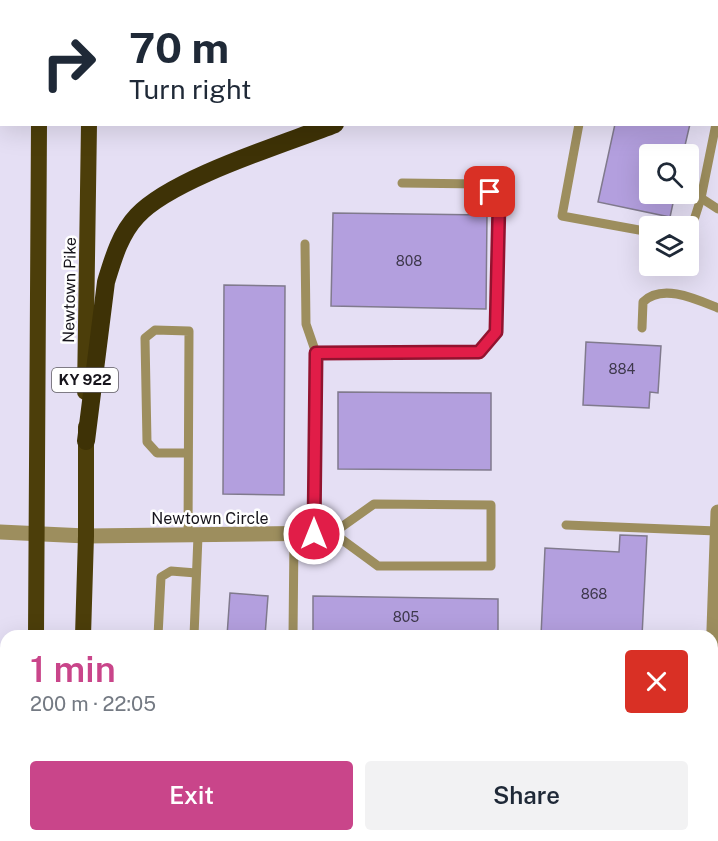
<!DOCTYPE html>
<meta charset="utf-8">
<style>
:root{--surface:#fff;--page:#f2f2f3;--text:#1f2937;--muted:#747a83;--accent:#c9458a}
body{margin:0;font-family:"Public Sans",sans-serif;background:var(--page);color:var(--text);height:100vh;display:flex;flex-direction:column;font-size:22px;white-space:nowrap}
*{box-sizing:border-box;margin:0}
p{font-size:20px;color:var(--muted)}
.icon{flex:none;width:33px;height:33px;fill:none;stroke:currentColor;stroke-width:2;stroke-linecap:round;stroke-linejoin:round}
.map{position:relative;flex:1;overflow:hidden}
.drawer{position:absolute;left:0px;top:630px;width:718px;height:212px;display:flex;flex-direction:column;background:var(--surface);border-radius:18px 18px 0 0;box-shadow:0 6px 24px #0002}
.drawer>*{flex:none}
.banner{position:absolute;left:0px;top:0px;width:718px;height:126px;box-shadow:0 6px 24px #0002;background:#fff;color:var(--text);overflow:hidden}
.buttons{position:absolute;left:639px;top:144px;display:grid;gap:12px}
.buttons a{display:grid;place-items:center;width:60px;height:60px;border-radius:6px;background:var(--surface);box-shadow:0 6px 24px #0002;font-size:30px}
.pin{position:absolute;display:grid;place-items:center;width:51px;height:51px;color:#fff;margin:-26px;border-radius:12px;box-shadow:0 3px 9px #0006}
.me{position:absolute;width:66px;margin:-33px;rotate:0deg;stroke-linejoin:round;filter:drop-shadow(0 0 4px #0008)}
.turn{display:flex;align-items:center;gap:21px;height:126px;padding:0 30px;font-size:27px}
.turn .icon{width:78px;height:78px;stroke-width:2.5}
.turn b{display:block;font-size:42px;line-height:51px}
.round{display:grid;place-items:center;flex:none;width:63px;height:63px;border-radius:6px;background:var(--page)}
.headline{display:flex;align-items:center;justify-content:space-between;height:102px;padding:0 30px}
h1{font-size:36px;font-weight:600;line-height:45px;color:var(--accent)}
.action{display:flex;gap:12px;margin-top:auto;padding:12px 30px}
.action a{flex:1;height:69px;border-radius:6px;background:var(--accent);color:#fff;font-size:24px;font-weight:600;line-height:69px;text-align:center}
.action a+a{background:var(--page);color:var(--text)}
.map>svg:first-child{display:block}
</style>
<div class="map">
<svg width="718" height="841" viewBox="0 0 718 841">
<rect width="100%" height="100%" fill="#e5dff4"/>
<!-- building -->
<g fill="#b39fde" stroke="#807a8d" stroke-width="1.5">
<path d="M 615,124 L 690,124 L 683,154 L 650,154 L 650,194 L 675,194 L 670,217 L 598,202 Z"/>
<path d="M 333,213 L 487,215 L 486,309 L 331,306 Z"/>
<path d="M 224,285 L 285,286 L 284,495 L 223,494 Z"/>
<path d="M 586,342 L 661,346 L 658,393 L 650,392 L 649,408 L 583,405 Z"/>
<path d="M 338,392 L 491,393 L 491,470 L 338,469 Z"/>
<path d="M 620,535 L 647,536 L 642,636 L 541,636 L 545,548 L 619,552 Z"/>
<path d="M 230,593 L 268,596 L 265,636 L 227,636 Z"/>
<path d="M 313,596 L 498,599 L 498,636 L 313,636 Z"/>
<rect x="194" y="836" width="33" height="5"/>
<rect x="481" y="836" width="120" height="5"/>
</g>
<g fill="none" stroke-linecap="round" stroke-linejoin="round">
<!-- service -->
<g stroke="#9d8e5e" stroke-width="9">
<path d="M 717,103 L 718,103"/>
<path d="M 579,124 L 562,216 L 650,232"/>
<path d="M 701,198 L 718,209"/>
<path d="M 688,239 L 701,198 L 716,124"/>
<path d="M 305,244 L 306,324 L 316,353 L 314,534"/>
<path d="M 642,328 L 643,302 C 662,283 696,299 718,308"/>
<path d="M 316,353 L 479,352 L 496,332 L 499,201 L 482,184 L 402,183"/>
<path d="M 374,504 L 491,505 L 491,566 L 378,566 L 333,533 Z"/>
<path d="M 566,525 L 717,531"/>
<path d="M 188,536 L 189,331 L 155,330 L 145,338 L 147,442 L 157,453 L 188,453"/>
<path d="M 158,636 L 161,577 L 171,571 L 196,573"/>
<path d="M 194,636 L 198,536"/>
<path d="M 293,636 L 294,535"/>
<path d="M 160,836 L 160,841"/>
<path d="M 447,841 L 447,836"/>
<path d="M 635,841 L 635,836"/>
</g>
<!-- minor -->
<path stroke="#9d8e5e" stroke-width="15" d="M 0,532 L 86,536 L 333,533"/>
<!-- tertiary -->
<g stroke="#9d8e5e" stroke-width="15">
<path d="M 712,688 L 718,512"/>
<path d="M 705,841 L 706,836"/>
</g>
<!-- trunk -->
<g stroke="#4c3e0a" stroke-width="16">
<path d="M 41,2 L 42,0"/>
<path d="M 91,2 L 91,0"/>
<path d="M 85,392 L 89,124"/>
<path d="M 36,636 L 39,124"/>
<path d="M 83,636 L 86,536 L 86,427"/>
<path d="M 34,841 L 34,836"/>
<path d="M 76,841 L 77,836"/>
</g>
<!-- motorway -->
<g stroke="#3e3206" stroke-width="18">
<path d="M 150,0 L 151,2"/>
<path d="M 396,2 L 397,0"/>
<path d="M 439,2 L 440,0"/>
<path d="M 463,2 L 464,0"/>
<path d="M 86,441 L 106,282 C 113,259 120,234 137,216 C 172,178 284,144 335,124"/>
</g>
</g>
<g fill="none" stroke-linecap="round" stroke-linejoin="round">
<!-- route casing -->
<g stroke="#92132f" stroke-width="15">
<path id="route" d="M 314,534 L 316,353 L 479,352 L 496,332 L 499,201 L 490,192"/>
</g>
<!-- route -->
<use href="#route" stroke="#e11d48" stroke-width="10"/>
</g>
<g text-anchor="middle" stroke-width="5" stroke-linejoin="round" paint-order="stroke">
<!-- number labels -->
<g font-size="14" fill="#3e384c">
<text x="409" y="266">808</text>
<text x="622" y="374">884</text>
<text x="594" y="599">868</text>
<text x="406" y="622">805</text>
</g>
<!-- shield labels -->
<rect fill="#fff" stroke="#5d5b60" stroke-width="1.5" x="52" y="368" width="66" height="24" rx="4.5"/>
<g font-size="15" font-weight="bold" fill="#17151c">
<text x="85" y="385">KY 922</text>
</g>
<!-- street labels -->
<g font-size="16" fill="#17151c" stroke="#fff">
<text transform="translate(69 290) rotate(-89)" y="6">Newtown Pike</text>
<text x="210" y="524">Newtown Circle</text>
</g>
</g>
</svg>
<div class="buttons">
<a><svg class="icon" aria-label="search" viewBox="0 0 24 24"><circle cx="10" cy="10" r="6"/><path d="M15 15l6 6"/></svg></a>
<a><svg class="icon" aria-label="layers" viewBox="0 0 24 24"><path d="M12 4l9 5-9 5-9-5zM3 14l9 5 9-5"/></svg></a>
</div>
<div class="pin" style="left:490px;top:192px;background:#d93025"><svg class="icon" aria-label="arrive" viewBox="0 0 24 24"><path d="M6 21V4h12l-3 4 3 4H6"/></svg></div>
<svg class="me" style="left:314px;top:534px" viewBox="-20 -20 40 40"><circle r="17" fill="#e11d48" stroke="#fff" stroke-width="3"/><path d="M0-11L8 9 0 5-8 9z" fill="#fff"/></svg>
<div class="banner">
<div class="turn"><svg class="icon" aria-label="right" viewBox="0 0 24 24"><path d="M7 20v-9h11M14 6l5 5-5 5"/></svg><div><b>70 m</b>Turn right</div></div>
</div>
<section class="drawer">
<div class="headline"><div><h1>1 min</h1><p>200 m · 22:05</p></div><a class="round" style="background:#d93025;color:#fff"><svg class="icon" aria-label="close" viewBox="0 0 24 24"><path d="M6 6l12 12M18 6L6 18"/></svg></a></div>
<div class="action"><a>Exit</a><a>Share</a></div>
</section>
</div>
